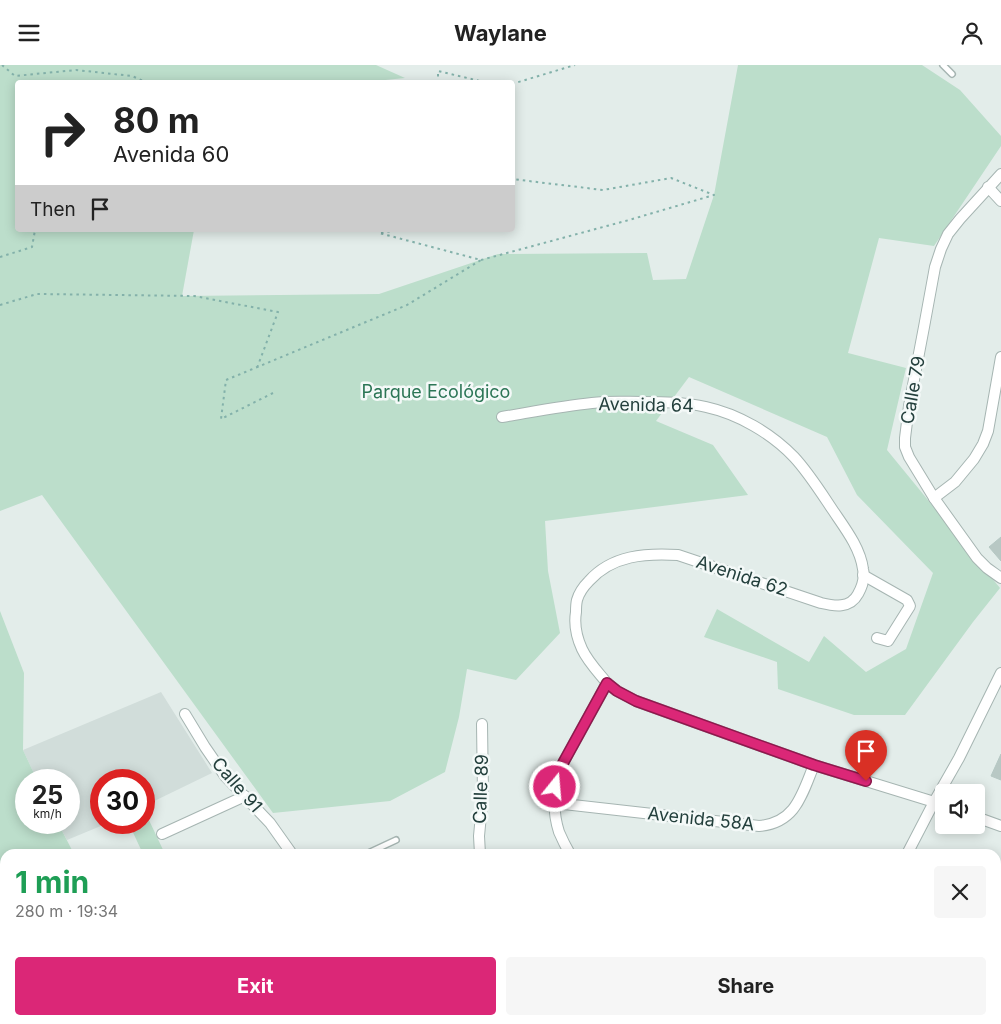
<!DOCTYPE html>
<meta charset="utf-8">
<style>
:root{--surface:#fff;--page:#f6f6f6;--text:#222;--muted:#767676;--accent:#db2777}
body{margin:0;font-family:Inter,sans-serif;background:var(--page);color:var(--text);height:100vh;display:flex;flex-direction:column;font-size:19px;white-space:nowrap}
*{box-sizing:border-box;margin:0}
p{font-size:16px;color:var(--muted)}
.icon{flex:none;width:28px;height:28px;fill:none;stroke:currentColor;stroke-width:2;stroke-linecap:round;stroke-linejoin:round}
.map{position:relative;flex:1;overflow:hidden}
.drawer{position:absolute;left:0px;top:784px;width:1001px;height:176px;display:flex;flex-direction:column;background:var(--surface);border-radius:15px 15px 0 0;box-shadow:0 2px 12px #0003}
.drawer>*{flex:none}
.hud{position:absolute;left:15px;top:15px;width:500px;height:152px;border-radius:5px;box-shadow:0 2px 12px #0003;background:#fff;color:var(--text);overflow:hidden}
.fabs{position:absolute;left:935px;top:719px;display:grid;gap:10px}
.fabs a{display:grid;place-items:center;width:50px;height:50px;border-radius:5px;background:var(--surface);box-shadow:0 2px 12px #0003;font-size:25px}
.speed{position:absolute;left:15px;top:704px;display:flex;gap:10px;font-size:25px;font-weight:700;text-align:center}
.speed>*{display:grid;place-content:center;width:65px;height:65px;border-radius:50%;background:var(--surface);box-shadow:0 2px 12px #0003;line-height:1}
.speed small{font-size:12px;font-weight:400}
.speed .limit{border:8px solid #d22;background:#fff;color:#111}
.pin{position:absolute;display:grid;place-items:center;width:42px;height:42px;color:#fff;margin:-51px -21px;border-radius:50% 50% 50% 0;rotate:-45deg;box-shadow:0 0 5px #0007}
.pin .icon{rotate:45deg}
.me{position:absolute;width:55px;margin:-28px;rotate:17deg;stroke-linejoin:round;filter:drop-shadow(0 0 4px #0008)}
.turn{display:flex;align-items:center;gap:18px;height:105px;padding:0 15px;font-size:22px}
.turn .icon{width:65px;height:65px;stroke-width:2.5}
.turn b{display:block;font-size:35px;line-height:42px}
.then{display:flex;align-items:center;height:48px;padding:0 15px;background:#0003;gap:10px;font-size:19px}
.round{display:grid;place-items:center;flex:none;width:52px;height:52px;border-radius:5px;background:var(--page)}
.head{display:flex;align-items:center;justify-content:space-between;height:85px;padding:0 15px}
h1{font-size:30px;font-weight:700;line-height:38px;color:#1e9e55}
.action{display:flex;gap:10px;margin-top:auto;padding:10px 15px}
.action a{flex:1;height:58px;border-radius:5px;background:var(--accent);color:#fff;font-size:20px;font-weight:700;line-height:58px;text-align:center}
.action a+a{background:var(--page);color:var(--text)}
header{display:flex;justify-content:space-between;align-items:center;height:65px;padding:0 15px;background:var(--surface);font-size:22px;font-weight:700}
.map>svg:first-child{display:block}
</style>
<header><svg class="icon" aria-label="menu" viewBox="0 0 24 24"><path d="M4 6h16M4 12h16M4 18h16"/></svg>Waylane<svg class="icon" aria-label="person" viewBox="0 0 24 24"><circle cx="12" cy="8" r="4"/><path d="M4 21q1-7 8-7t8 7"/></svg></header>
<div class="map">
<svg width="1001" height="959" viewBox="0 0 1001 959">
<rect width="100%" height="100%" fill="#e3edea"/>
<!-- built -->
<g fill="#d1ddda">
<path d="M 161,627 L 212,708 L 144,741 L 144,715 L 101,715 L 101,758 L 108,758 L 67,775 L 58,758 L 69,758 L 69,715 L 37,715 L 23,685 Z"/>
<path d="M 478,955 L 603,955 L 604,959 L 489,959 Z"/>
</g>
<!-- green -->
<g fill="#bcdecb">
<path d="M 0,0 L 376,0 L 405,13 L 356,18 L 18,18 L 18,165 L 194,165 L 182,231 L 379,229 L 498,189 L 647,188 L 653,215 L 686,214 L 714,130 L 738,0 L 922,0 L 960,25 L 1001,71 L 1001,81 L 934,181 L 879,173 L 848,288 L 906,303 L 887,385 L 1000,523 L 973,557 L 905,650 L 854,650 L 778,624 L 777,597 L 704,572 L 717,544 L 809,597 L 824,571 L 866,607 L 906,584 L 933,508 L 857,430 L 827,372 L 689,312 L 656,356 L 713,380 L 748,430 L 545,456 L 548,506 L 560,568 L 516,615 L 467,604 L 459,652 L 445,707 L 390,736 L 273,748 L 42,430 L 0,446 Z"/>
<path d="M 0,546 L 24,608 L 23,685 L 37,715 L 26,715 L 26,758 L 58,758 L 74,789 L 5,789 L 5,953 L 0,953 Z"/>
<path d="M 148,753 L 165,789 L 143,789 L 130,761 L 138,758 L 144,758 L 144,755 Z"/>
</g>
<!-- building -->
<g fill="#b8c8c4" stroke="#b5c7c3">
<path d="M 1001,472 L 1001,496 L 989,482 Z"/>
<path d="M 1001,689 L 1001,715 L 991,711 Z"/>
</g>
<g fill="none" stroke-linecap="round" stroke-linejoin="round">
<!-- lane casing -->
<g stroke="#a6b5b2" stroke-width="8">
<g id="lane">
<path d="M 943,0 L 952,9"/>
<path d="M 366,789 L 396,775"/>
</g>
</g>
<!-- street casing -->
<g stroke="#a6b5b2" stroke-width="12">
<g id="street">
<path d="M 1001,109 L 960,154 L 948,169 L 941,184 L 935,202 L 924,262 L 909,341 L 905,373 L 905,382 L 909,392 L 934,433 L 977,493 L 987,503 L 1001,513"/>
<path d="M 988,122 L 1001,136"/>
<path d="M 502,352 C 532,347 562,341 592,338 C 609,336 625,337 642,337 C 663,337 685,337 706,342 C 738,349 771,368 794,392 C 808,407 820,426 832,444 C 844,462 860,482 863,504 C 865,513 862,522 858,529 C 850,544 834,541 821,538 L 678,490 C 646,488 612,490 589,516 C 584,521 579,528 577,535 C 576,539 576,543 576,547 C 574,559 577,573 582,584 C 588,597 599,608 607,618 L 562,700 C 553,720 552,745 559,767 C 562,774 566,782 570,789"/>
<path d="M 934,433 L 955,417 L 974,394 L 983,379 L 988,366 L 1001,292"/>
<path d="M 863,510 L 907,535 L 910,541 L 888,576 L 877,573"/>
<path d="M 607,618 L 617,626 L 636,636 L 814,700 L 944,740"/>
<path d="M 185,649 L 205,682 L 225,711 L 270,758 L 292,789"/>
<path d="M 555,738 L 759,761 C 796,758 802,729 814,700"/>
<path d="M 976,752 L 1001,761"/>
<path d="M 162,769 L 245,731"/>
<path d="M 480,789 L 479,771 L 483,729 L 482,659"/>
<path d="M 907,789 L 934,737 L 959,693 L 1001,608"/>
<path d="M 996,851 L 1001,852"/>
<path d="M 996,935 L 1001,933"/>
<path d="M 473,955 L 486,959"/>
<path d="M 654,955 L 656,959"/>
<path d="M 277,959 L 288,955"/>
<path d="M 946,959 L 955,955"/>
</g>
</g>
<!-- path -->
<g stroke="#83b1aa" stroke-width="2" stroke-dasharray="2.5 4" stroke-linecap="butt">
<path d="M 2,0 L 15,11 L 76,5 L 132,11 L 148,18"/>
<path d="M 438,18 L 438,6 L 488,18"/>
<path d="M 512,19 L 575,0"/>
<path d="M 0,192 L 32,182 L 35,165"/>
<path d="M 481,195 L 629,155 L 714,130 L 671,113 L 603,125 L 512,114"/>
<path d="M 0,240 L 37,229 L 194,231 L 278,247 L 257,303"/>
<path d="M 273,328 L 221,354 L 226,315 L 407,240 L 481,195 L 379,168 L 398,165"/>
</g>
<!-- lane -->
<use href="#lane" stroke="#fff" stroke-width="5"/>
<!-- street -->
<use href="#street" stroke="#fff" stroke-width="10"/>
</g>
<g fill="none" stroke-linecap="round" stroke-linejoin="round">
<!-- route casing -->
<g stroke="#8e194d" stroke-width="12">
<path id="route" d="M 555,722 L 557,710 L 562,700 L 607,618 L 617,626 L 636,636 L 814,700 L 866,716"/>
</g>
<!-- route -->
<use href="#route" stroke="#db2777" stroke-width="9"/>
</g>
<g text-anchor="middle" stroke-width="5" stroke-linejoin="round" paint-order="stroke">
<!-- street labels -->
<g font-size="18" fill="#233f3c" stroke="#f4f9f8">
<text transform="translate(913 325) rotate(-80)" y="6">Calle 79</text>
<text transform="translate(646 340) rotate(1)" y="6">Avenida 64</text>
<text transform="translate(742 511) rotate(18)" y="6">Avenida 62</text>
<text transform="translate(237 720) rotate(49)" y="6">Calle 91</text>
<text transform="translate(481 724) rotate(-88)" y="6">Calle 89</text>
<text transform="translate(701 754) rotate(6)" y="6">Avenida 58A</text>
</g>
<!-- park labels -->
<g font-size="18" fill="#2c7656" stroke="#f4f9f8">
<text x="436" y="333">Parque Ecológico</text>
</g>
</g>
</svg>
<div class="fabs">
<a><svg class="icon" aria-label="sound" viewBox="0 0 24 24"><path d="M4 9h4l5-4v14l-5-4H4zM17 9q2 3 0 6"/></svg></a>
</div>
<div class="speed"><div>25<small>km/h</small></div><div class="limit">30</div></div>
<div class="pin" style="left:866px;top:716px;background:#d93025"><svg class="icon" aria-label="arrive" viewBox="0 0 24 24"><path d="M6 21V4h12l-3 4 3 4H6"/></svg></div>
<svg class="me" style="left:555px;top:722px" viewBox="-20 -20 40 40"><circle r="17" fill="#db2777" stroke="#fff" stroke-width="3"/><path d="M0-11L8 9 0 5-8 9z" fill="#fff"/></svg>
<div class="hud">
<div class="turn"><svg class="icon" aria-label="right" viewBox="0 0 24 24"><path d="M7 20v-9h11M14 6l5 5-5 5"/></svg><div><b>80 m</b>Avenida 60</div></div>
<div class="then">Then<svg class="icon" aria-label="arrive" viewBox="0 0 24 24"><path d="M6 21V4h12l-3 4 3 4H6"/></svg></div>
</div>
<section class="drawer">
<div class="head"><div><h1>1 min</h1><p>280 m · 19:34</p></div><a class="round"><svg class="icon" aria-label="close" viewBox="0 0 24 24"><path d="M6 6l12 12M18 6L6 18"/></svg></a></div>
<div class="action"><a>Exit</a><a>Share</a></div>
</section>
</div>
